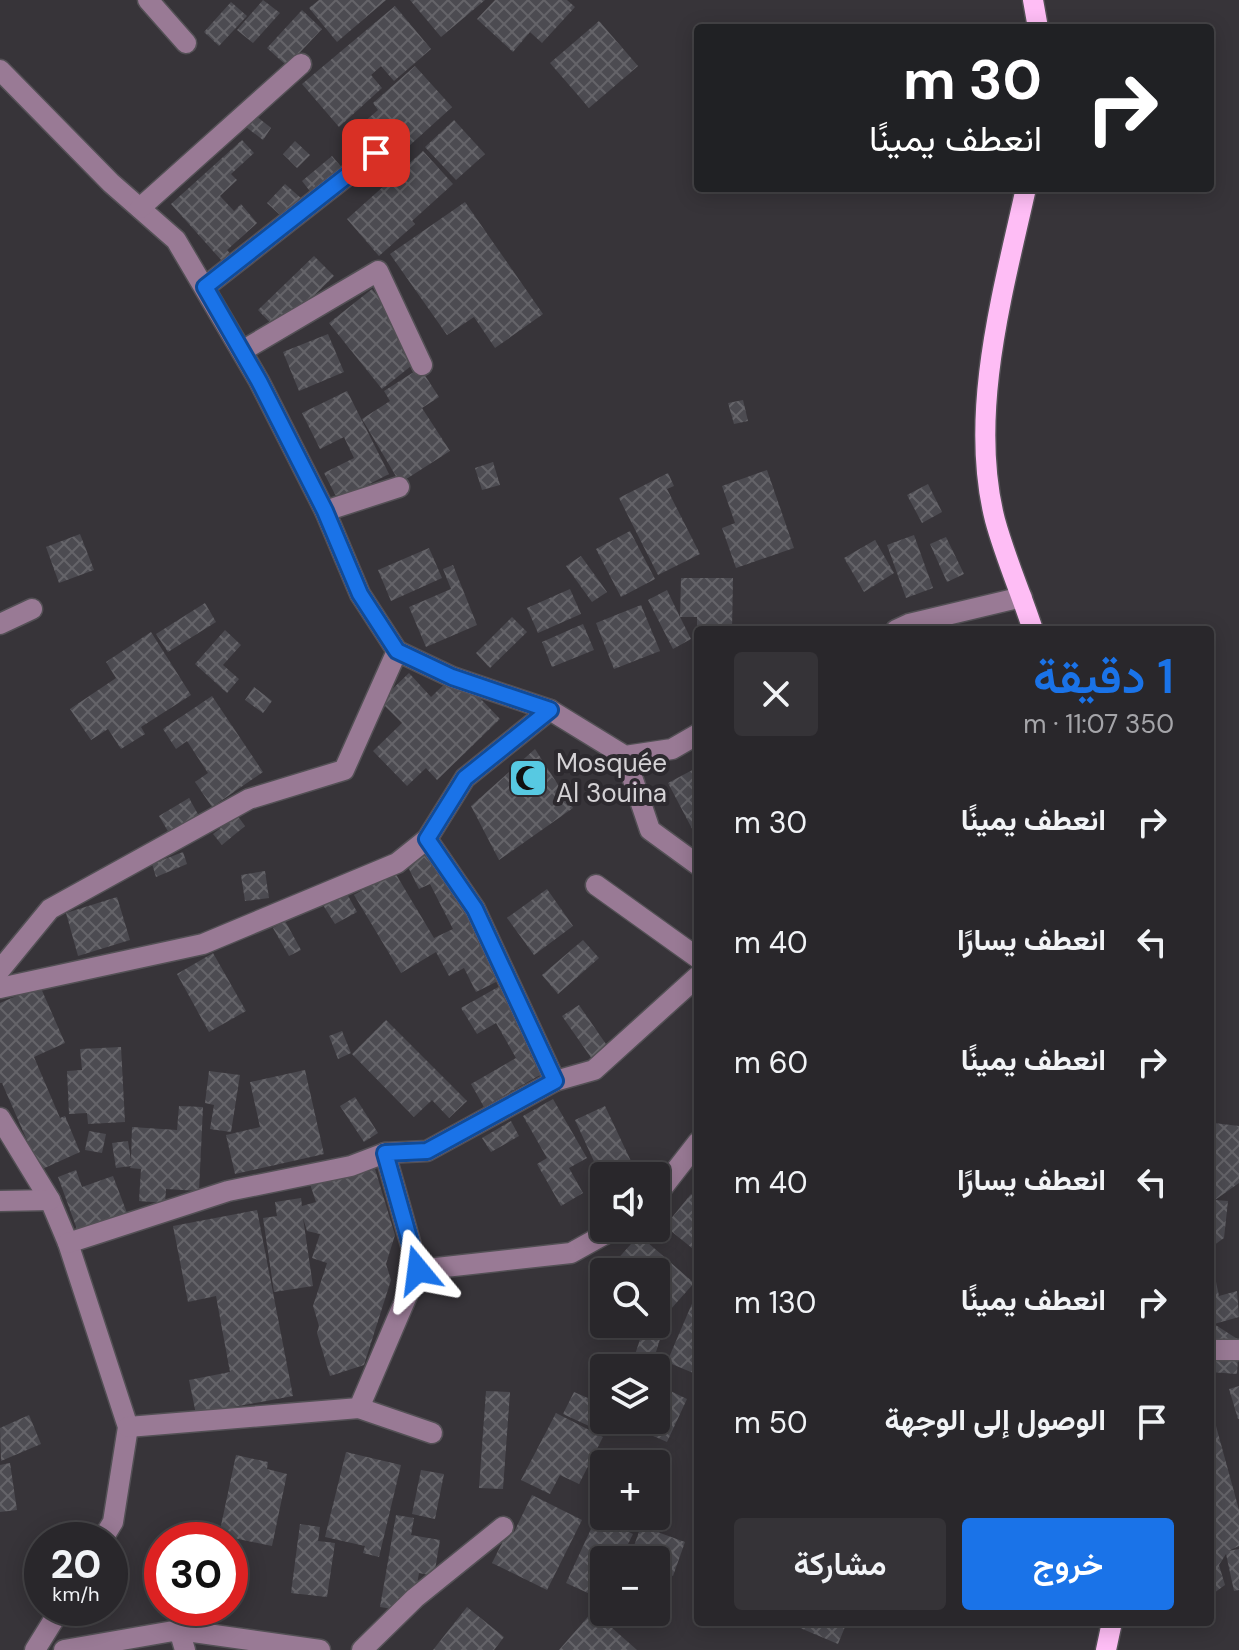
<!DOCTYPE html>
<html lang="ar">
<meta charset="utf-8">
<style>
:root{--surface:#29272b;--page:#353337;--text:#f1f3f6;--muted:#a5a5a9;--line:#454447;--accent:#1a73e8}
body{margin:0;font-family:"DM Sans",Vazirmatn,sans-serif;background:var(--page);color:var(--text);direction:rtl;height:100vh;display:flex;flex-direction:column;font-size:30px;white-space:nowrap}
*{box-sizing:border-box;margin:0}
p{font-size:26px;color:var(--muted)}
.icon{flex:none;width:44px;height:44px;fill:none;stroke:currentColor;stroke-width:2;stroke-linecap:round;stroke-linejoin:round}
.map{position:relative;flex:1;overflow:hidden;direction:ltr}
.sheet{position:absolute;left:694px;top:626px;width:520px;height:1000px;display:flex;flex-direction:column;background:var(--surface);border-radius:8px;box-shadow:0 4px 20px #0003,0 0 0 2px var(--line);direction:rtl}
.sheet>*{flex:none}
.hud{position:absolute;left:694px;top:24px;width:520px;height:168px;border-radius:8px;box-shadow:0 4px 20px #0003,0 0 0 2px var(--line);direction:rtl;background:#202124;color:#fff;overflow:hidden}
.fabs{position:absolute;left:590px;top:1162px;display:grid;gap:16px}
.fabs a{display:grid;place-items:center;width:80px;height:80px;border-radius:8px;background:var(--surface);box-shadow:0 4px 20px #0003,0 0 0 2px var(--line);font-size:40px}
.speed{position:absolute;left:24px;top:1522px;display:flex;gap:16px;font-size:40px;font-weight:700;text-align:center}
.speed>*{display:grid;place-content:center;width:104px;height:104px;border-radius:50%;background:var(--surface);box-shadow:0 4px 20px #0003,0 0 0 2px var(--line);line-height:1}
.speed small{font-size:20px;font-weight:400}
.speed .limit{border:12px solid #d22;background:#fff;color:#111}
.pin{position:absolute;display:grid;place-items:center;width:68px;height:68px;color:#fff;margin:-34px;border-radius:16px;box-shadow:0 4px 12px #0006}
.me{position:absolute;width:88px;margin:-44px;rotate:344deg;stroke-linejoin:round;filter:drop-shadow(0 0 6px #0008)}
.turn{display:flex;align-items:center;gap:28px;height:168px;padding:0 40px;font-size:36px}
.turn .icon{width:104px;height:104px;stroke-width:2.5}
.turn b{display:block;font-size:56px;line-height:68px}
.round{display:grid;place-items:center;flex:none;width:84px;height:84px;border-radius:8px;background:var(--page)}
.summary{display:flex;align-items:center;justify-content:space-between;height:136px;padding:0 40px}
h1{font-size:48px;font-weight:600;line-height:60px;color:var(--accent)}
.primary-button{display:flex;gap:16px;margin-top:auto;padding:16px 40px}
.primary-button a{flex:1;height:92px;border-radius:8px;background:var(--accent);color:#fff;font-size:32px;font-weight:600;line-height:92px;text-align:center}
.primary-button a+a{background:var(--page);color:var(--text)}
ul{padding:0;list-style:none}
li{display:flex;align-items:center;gap:24px;height:120px;padding:0 40px}
li div{flex:1}
li b{display:block;font-size:30px}
li em{font-style:normal}
.map>svg:first-child{display:block}
</style>
<div class="map">
<svg width="1239" height="1650" viewBox="0 0 1239 1650">
<defs>
<pattern id="building-cross-hatch" width="8" height="8" patternUnits="userSpaceOnUse" patternTransform="scale(2)"><rect width="8" height="8" fill="#4c4b51"/><path d="M0 0l8 8M0 8l8-8" fill="none" stroke="#656469"/></pattern>
</defs>
<rect width="100%" height="100%" fill="#373439"/>
<!-- building -->
<g fill="url(#building-cross-hatch)">
<path d="M 263,0 L 280,13 L 253,43 L 237,30 Z"/>
<path d="M 319,0 L 386,0 L 337,42 L 309,8 Z"/>
<path d="M 410,0 L 485,0 L 441,37 Z"/>
<path d="M 495,0 L 567,0 L 575,7 L 542,43 L 530,32 L 513,52 L 477,19 Z"/>
<path d="M 231,2 L 247,16 L 219,46 L 204,32 Z"/>
<path d="M 395,6 L 431,49 L 394,81 L 381,66 L 371,75 L 382,88 L 339,127 L 302,84 Z"/>
<path d="M 302,10 L 322,29 L 287,66 L 267,48 Z"/>
<path d="M 599,21 L 638,66 L 589,108 L 550,63 Z"/>
<path d="M 415,66 L 452,107 L 387,166 L 355,130 L 378,110 L 373,103 Z"/>
<path d="M 255,115 L 271,128 L 263,140 L 246,127 Z"/>
<path d="M 454,120 L 485,154 L 456,180 L 425,147 Z"/>
<path d="M 242,140 L 254,153 L 231,174 L 237,180 L 220,196 L 234,211 L 241,204 L 257,223 L 227,250 L 239,263 L 230,270 L 171,204 Z"/>
<path d="M 295,141 L 310,155 L 297,168 L 283,154 Z"/>
<path d="M 423,151 L 453,184 L 412,221 L 415,224 L 379,256 L 347,219 Z"/>
<path d="M 332,156 L 350,177 L 319,203 L 302,181 Z"/>
<path d="M 285,184 L 310,206 L 292,226 L 267,203 Z"/>
<path d="M 465,202 L 543,314 L 495,348 L 474,317 L 447,335 L 390,254 Z"/>
<path d="M 314,256 L 334,276 L 278,331 L 258,310 Z"/>
<path d="M 372,289 L 425,355 L 382,389 L 329,323 Z"/>
<path d="M 328,334 L 344,372 L 299,391 L 283,352 Z"/>
<path d="M 420,368 L 439,397 L 422,408 L 450,451 L 400,483 L 362,419 L 390,401 L 384,391 Z"/>
<path d="M 347,391 L 389,474 L 338,500 L 324,473 L 354,458 L 344,437 L 320,449 L 302,413 Z"/>
<path d="M 743,400 L 748,421 L 734,424 L 728,403 Z"/>
<path d="M 493,462 L 500,485 L 482,490 L 475,468 Z"/>
<path d="M 767,470 L 794,548 L 736,568 L 722,528 L 735,523 L 722,486 Z"/>
<path d="M 668,473 L 674,486 L 667,489 L 700,554 L 658,575 L 619,498 Z"/>
<path d="M 928,484 L 942,512 L 922,523 L 907,495 Z"/>
<path d="M 630,531 L 655,579 L 621,597 L 596,549 Z"/>
<path d="M 80,534 L 94,570 L 59,583 L 46,547 Z"/>
<path d="M 914,535 L 933,588 L 906,598 L 887,545 Z"/>
<path d="M 946,537 L 964,574 L 947,582 L 930,544 Z"/>
<path d="M 875,540 L 894,573 L 864,592 L 844,558 Z"/>
<path d="M 429,548 L 442,578 L 391,601 L 378,570 Z"/>
<path d="M 581,556 L 607,592 L 592,602 L 566,566 Z"/>
<path d="M 453,565 L 477,625 L 426,647 L 409,607 L 451,589 L 443,569 Z"/>
<path d="M 681,578 L 733,578 L 732,630 L 697,630 L 697,617 L 680,617 L 691,639 L 673,649 L 648,600 L 667,590 L 680,617 Z"/>
<path d="M 570,589 L 581,614 L 538,633 L 527,608 Z"/>
<path d="M 205,603 L 216,622 L 168,652 L 156,634 Z"/>
<path d="M 641,605 L 660,651 L 614,669 L 596,623 Z"/>
<path d="M 512,617 L 527,632 L 490,668 L 476,653 Z"/>
<path d="M 583,624 L 594,650 L 552,667 L 542,642 Z"/>
<path d="M 225,630 L 241,645 L 223,665 L 239,679 L 227,693 L 195,664 Z"/>
<path d="M 151,632 L 191,695 L 141,727 L 145,734 L 121,749 L 108,729 L 91,740 L 70,709 L 116,678 L 106,662 Z"/>
<path d="M 409,673 L 431,697 L 456,673 L 500,719 L 437,780 L 426,768 L 407,786 L 373,751 L 402,723 L 380,701 Z"/>
<path d="M 254,687 L 272,701 L 263,713 L 245,700 Z"/>
<path d="M 212,696 L 263,772 L 212,807 L 195,782 L 208,773 L 187,741 L 176,749 L 163,729 Z"/>
<path d="M 535,749 L 573,808 L 499,860 L 471,806 Z"/>
<path d="M 698,767 L 698,840 L 668,783 Z"/>
<path d="M 189,798 L 199,816 L 169,833 L 159,816 Z"/>
<path d="M 237,815 L 245,826 L 222,845 L 213,834 Z"/>
<path d="M 442,846 L 510,975 L 476,992 L 464,968 L 449,976 L 436,952 L 401,973 L 354,895 L 394,871 L 434,938 L 453,929 L 430,884 L 419,889 L 407,865 Z"/>
<path d="M 183,852 L 187,864 L 156,877 L 152,864 Z"/>
<path d="M 265,871 L 269,898 L 245,901 L 241,875 Z"/>
<path d="M 547,889 L 573,926 L 534,955 L 507,918 Z"/>
<path d="M 346,892 L 357,912 L 335,924 L 323,905 Z"/>
<path d="M 117,897 L 130,940 L 78,956 L 66,913 Z"/>
<path d="M 285,921 L 301,950 L 289,956 L 273,928 Z"/>
<path d="M 583,940 L 599,958 L 558,994 L 542,975 Z"/>
<path d="M 213,953 L 246,1011 L 209,1032 L 177,974 Z"/>
<path d="M 507,982 L 556,1066 L 484,1107 L 471,1084 L 516,1058 L 496,1023 L 477,1034 L 461,1008 Z"/>
<path d="M 40,986 L 65,1043 L 34,1057 L 60,1118 L 65,1116 L 80,1152 L 40,1170 L 2,1083 L 0,1083 L 0,1003 Z"/>
<path d="M 579,1005 L 608,1047 L 592,1059 L 562,1016 Z"/>
<path d="M 386,1020 L 467,1101 L 449,1118 L 432,1100 L 414,1117 L 352,1054 Z"/>
<path d="M 342,1031 L 351,1053 L 338,1059 L 329,1036 Z"/>
<path d="M 121,1047 L 125,1122 L 88,1124 L 87,1113 L 69,1114 L 67,1071 L 82,1070 L 80,1049 Z"/>
<path d="M 305,1070 L 324,1154 L 235,1174 L 226,1135 L 260,1127 L 250,1082 Z"/>
<path d="M 209,1071 L 240,1075 L 231,1132 L 210,1129 L 214,1105 L 205,1103 Z"/>
<path d="M 355,1097 L 378,1133 L 364,1142 L 340,1106 Z"/>
<path d="M 553,1099 L 587,1158 L 569,1168 L 583,1193 L 561,1206 L 537,1164 L 547,1158 L 523,1116 Z"/>
<path d="M 179,1106 L 203,1107 L 199,1191 L 166,1189 L 165,1203 L 139,1201 L 141,1169 L 130,1168 L 131,1166 L 116,1168 L 112,1143 L 128,1141 L 131,1161 L 132,1127 L 177,1130 Z"/>
<path d="M 605,1106 L 638,1176 L 604,1176 L 604,1183 L 575,1120 Z"/>
<path d="M 511,1121 L 519,1136 L 491,1152 L 482,1138 Z"/>
<path d="M 1214,1123 L 1239,1126 L 1239,1183 L 1215,1200 L 1228,1201 L 1224,1238 L 1210,1248 L 1210,1124 Z"/>
<path d="M 89,1131 L 106,1134 L 102,1153 L 85,1150 Z"/>
<path d="M 375,1169 L 395,1235 L 386,1264 L 391,1280 L 364,1365 L 330,1376 L 317,1333 L 319,1326 L 313,1306 L 327,1263 L 312,1258 L 320,1234 L 307,1231 L 303,1218 L 313,1286 L 274,1292 L 263,1218 L 277,1216 L 275,1202 L 301,1198 L 302,1206 L 316,1202 L 308,1178 L 326,1172 L 345,1178 Z"/>
<path d="M 76,1170 L 82,1187 L 113,1176 L 127,1213 L 78,1232 L 58,1177 Z"/>
<path d="M 691,1194 L 698,1199 L 698,1253 L 665,1226 Z"/>
<path d="M 257,1210 L 293,1396 L 196,1414 L 189,1380 L 230,1372 L 216,1296 L 188,1302 L 173,1226 Z"/>
<path d="M 639,1235 L 694,1283 L 654,1328 L 649,1324 L 656,1324 L 656,1272 L 606,1272 Z"/>
<path d="M 604,1274 L 604,1296 L 593,1286 Z"/>
<path d="M 1210,1277 L 1215,1277 L 1219,1296 L 1237,1291 L 1239,1317 L 1214,1324 L 1239,1340 L 1237,1374 L 1210,1372 Z"/>
<path d="M 694,1299 L 698,1300 L 698,1375 L 667,1362 Z"/>
<path d="M 643,1330 L 661,1336 L 651,1368 L 632,1364 Z"/>
<path d="M 656,1384 L 687,1399 L 667,1442 L 635,1428 L 639,1420 L 656,1420 Z"/>
<path d="M 1239,1386 L 1239,1419 L 1238,1419 L 1229,1389 Z"/>
<path d="M 604,1387 L 604,1420 L 608,1420 L 602,1432 L 563,1414 L 574,1392 L 597,1402 Z"/>
<path d="M 486,1391 L 510,1392 L 503,1489 L 479,1488 Z"/>
<path d="M 1210,1404 L 1239,1510 L 1239,1546 L 1228,1551 L 1239,1549 L 1239,1590 L 1234,1591 L 1226,1554 L 1219,1565 L 1225,1585 L 1214,1593 L 1210,1592 Z"/>
<path d="M 556,1413 L 603,1437 L 579,1484 L 560,1475 L 550,1494 L 521,1480 Z"/>
<path d="M 29,1415 L 41,1444 L 1,1461 L 0,1428 Z"/>
<path d="M 615,1449 L 644,1464 L 607,1464 Z"/>
<path d="M 346,1452 L 401,1465 L 379,1557 L 363,1553 L 365,1546 L 325,1537 Z"/>
<path d="M 236,1455 L 268,1462 L 267,1469 L 287,1474 L 272,1546 L 219,1535 Z"/>
<path d="M 10,1463 L 17,1510 L 0,1512 L 0,1465 Z"/>
<path d="M 604,1469 L 604,1492 L 595,1487 Z"/>
<path d="M 421,1470 L 444,1474 L 435,1519 L 412,1514 Z"/>
<path d="M 532,1495 L 582,1520 L 547,1590 L 492,1563 L 509,1529 L 514,1532 Z"/>
<path d="M 396,1515 L 414,1518 L 411,1535 L 440,1540 L 434,1576 L 419,1573 L 412,1612 L 380,1607 Z"/>
<path d="M 597,1516 L 633,1534 L 620,1560 L 604,1560 L 604,1593 L 601,1599 L 566,1583 Z"/>
<path d="M 300,1524 L 320,1527 L 318,1541 L 335,1543 L 327,1597 L 291,1593 Z"/>
<path d="M 641,1526 L 685,1542 L 673,1576 L 656,1570 L 656,1560 L 629,1560 Z"/>
<path d="M 467,1607 L 504,1637 L 494,1650 L 433,1650 Z"/>
<path d="M 593,1611 L 637,1650 L 559,1650 Z"/>
<path d="M 786,1622 L 847,1622 L 838,1644 Z"/>
</g>
<g fill="none" stroke-linecap="round" stroke-linejoin="round">
<!-- minor casing -->
<g stroke="#535055" stroke-width="23">
<g id="minor">
<path d="M 148,0 L 186,43"/>
<path d="M 0,70 L 111,183 L 176,240 L 259,381 L 325,511 L 360,594 L 397,651 L 452,677 L 550,710 L 625,756 L 672,749 L 698,734"/>
<path d="M 140,208 L 301,64"/>
<path d="M 205,287 L 376,153"/>
<path d="M 242,351 L 378,271 L 422,365"/>
<path d="M 325,511 L 399,487"/>
<path d="M 0,624 L 32,609"/>
<path d="M 896,630 L 909,624 L 1022,597"/>
<path d="M 625,756 L 650,830 L 698,865"/>
<path d="M 427,839 L 475,909 L 555,1081"/>
<path d="M 596,885 L 698,958"/>
<path d="M 0,970 L 50,909 L 249,799 L 344,770 L 397,651"/>
<path d="M 0,988 L 203,944 L 397,863 L 427,839 L 465,778 L 550,710"/>
<path d="M 0,1118 L 50,1200 L 68,1243 L 128,1427 L 113,1522 L 102,1540"/>
<path d="M 656,1196 L 698,1142"/>
<path d="M 0,1201 L 50,1200"/>
<path d="M 68,1243 L 228,1191 L 351,1166 L 385,1153 L 427,1151 L 555,1081 L 594,1070 L 698,976"/>
<path d="M 418,1270 L 571,1253 L 616,1228"/>
<path d="M 1210,1350 L 1239,1350"/>
<path d="M 359,1408 L 432,1433"/>
<path d="M 128,1427 L 359,1408 L 418,1270 L 385,1153"/>
<path d="M 179,1630 L 320,1650"/>
<path d="M 35,1650 L 61,1608"/>
<path d="M 64,1650 L 179,1630 L 185,1650"/>
<path d="M 362,1650 L 415,1598 L 503,1527"/>
</g>
</g>
<!-- major casing -->
<g stroke="#535055" stroke-width="23">
<g id="major">
<path d="M 1033,0 L 1038,28"/>
<path d="M 1026,188 C 1003,292 968,414 995,520 C 1005,557 1021,593 1033,630"/>
<path d="M 1106,1650 L 1112,1622"/>
</g>
</g>
<!-- minor -->
<use href="#minor" stroke="#997a95" stroke-width="20"/>
<!-- major -->
<use href="#major" stroke="#febdf5" stroke-width="20"/>
</g>
<g fill="none" stroke-linecap="round" stroke-linejoin="round">
<!-- route casing -->
<g stroke="#114b97" stroke-width="20">
<path id="route" d="M 376,153 L 205,287 L 259,381 L 325,511 L 360,594 L 397,651 L 452,677 L 550,710 L 465,778 L 427,839 L 475,909 L 555,1081 L 427,1151 L 385,1153 L 418,1270"/>
</g>
<!-- route -->
<use href="#route" stroke="#1a73e8" stroke-width="14"/>
</g>
<!-- icons -->
<defs>
<g id="mosque-square" transform="scale(2)"><rect x="-9" y="-9" width="18" height="18" rx="4" fill="#57c9e2" stroke="#2d2a2f"/><path d="M3.5-4.9A6 6 0 1 0 3.5 4.9A5 5 0 1 1 3.5-4.9Z" fill="#111"/></g>
</defs>
<g fill-rule="evenodd">
<use href="#mosque-square" x="528" y="778"/>
</g>
<g text-anchor="middle" stroke-width="8" stroke-linejoin="round" paint-order="stroke">
<!-- poi labels -->
<g font-size="26" fill="#d4d2d5" stroke="#2d2a2f" text-anchor="start">
<text x="556" y="772">Mosquée<tspan x="556" dy="30">Al 3ouina</tspan></text>
</g>
</g>
</svg>
<div class="fabs">
<a><svg class="icon" aria-label="sound" viewBox="0 0 24 24"><path d="M4 9h4l5-4v14l-5-4H4zM17 9q2 3 0 6"/></svg></a>
<a><svg class="icon" aria-label="search" viewBox="0 0 24 24"><circle cx="10" cy="10" r="6"/><path d="M15 15l6 6"/></svg></a>
<a><svg class="icon" aria-label="layers" viewBox="0 0 24 24"><path d="M12 4l9 5-9 5-9-5zM3 14l9 5 9-5"/></svg></a>
<a>+</a>
<a>−</a>
</div>
<div class="speed"><div>20<small>km/h</small></div><div class="limit">30</div></div>
<div class="pin" style="left:376px;top:153px;background:#d93025"><svg class="icon" aria-label="arrive" viewBox="0 0 24 24"><path d="M6 21V4h12l-3 4 3 4H6"/></svg></div>
<svg class="me" style="left:418px;top:1270px" viewBox="-20 -20 40 40"><path d="M0-17L14 15 0 8-14 15z" fill="#1a73e8" stroke="#fff" stroke-width="4"/></svg>
<div class="hud">
<div class="turn"><svg class="icon" aria-label="right" viewBox="0 0 24 24"><path d="M7 20v-9h11M14 6l5 5-5 5"/></svg><div><b>30 m</b>انعطف يمينًا</div></div>
</div>
<section class="sheet">
<div class="summary"><div><h1>1 دقيقة</h1><p>350 m · 11:07</p></div><a class="round"><svg class="icon" aria-label="close" viewBox="0 0 24 24"><path d="M6 6l12 12M18 6L6 18"/></svg></a></div>
<ul>
<li><svg class="icon" aria-label="right" viewBox="0 0 24 24"><path d="M7 20v-9h11M14 6l5 5-5 5"/></svg><div><b>انعطف يمينًا</b></div><em>30 m</em></li>
<li><svg class="icon" aria-label="left" viewBox="0 0 24 24"><path d="M17 20v-9H6M10 6l-5 5 5 5"/></svg><div><b>انعطف يسارًا</b></div><em>40 m</em></li>
<li><svg class="icon" aria-label="right" viewBox="0 0 24 24"><path d="M7 20v-9h11M14 6l5 5-5 5"/></svg><div><b>انعطف يمينًا</b></div><em>60 m</em></li>
<li><svg class="icon" aria-label="left" viewBox="0 0 24 24"><path d="M17 20v-9H6M10 6l-5 5 5 5"/></svg><div><b>انعطف يسارًا</b></div><em>40 m</em></li>
<li><svg class="icon" aria-label="right" viewBox="0 0 24 24"><path d="M7 20v-9h11M14 6l5 5-5 5"/></svg><div><b>انعطف يمينًا</b></div><em>130 m</em></li>
<li><svg class="icon" aria-label="arrive" viewBox="0 0 24 24"><path d="M6 21V4h12l-3 4 3 4H6"/></svg><div><b>الوصول إلى الوجهة</b></div><em>50 m</em></li>
</ul>
<div class="primary-button"><a>خروج</a><a>مشاركة</a></div>
</section>
</div>
